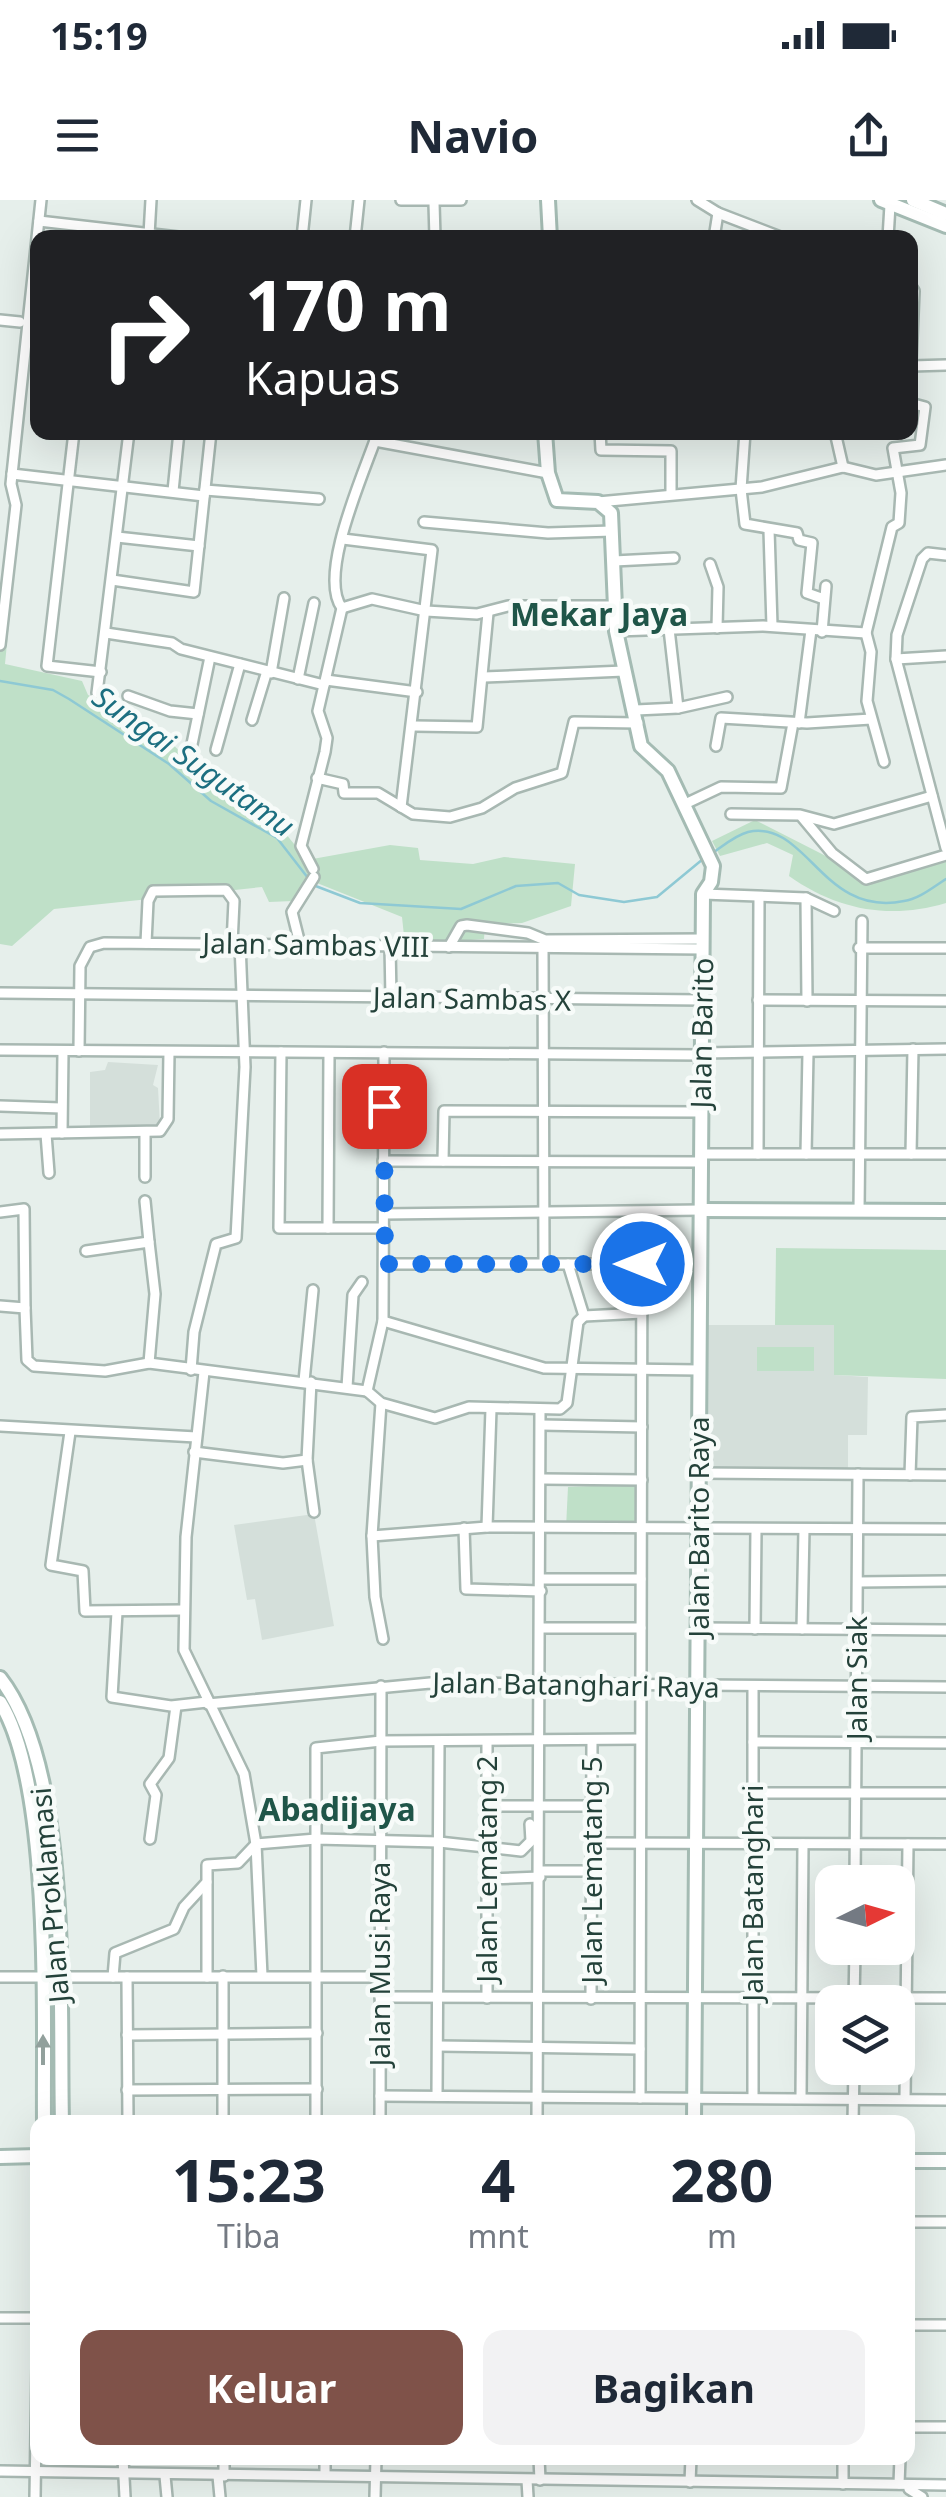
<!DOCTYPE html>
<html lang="id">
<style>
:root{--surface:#fff;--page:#f2f2f3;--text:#1f2937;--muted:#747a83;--accent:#7f5249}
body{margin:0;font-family:"Noto Sans",sans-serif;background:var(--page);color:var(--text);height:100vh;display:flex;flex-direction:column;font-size:38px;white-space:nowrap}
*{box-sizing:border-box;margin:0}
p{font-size:32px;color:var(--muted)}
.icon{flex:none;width:55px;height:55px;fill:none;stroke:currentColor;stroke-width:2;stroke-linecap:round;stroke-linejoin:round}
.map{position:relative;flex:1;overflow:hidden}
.drawer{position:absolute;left:30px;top:1915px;width:885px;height:350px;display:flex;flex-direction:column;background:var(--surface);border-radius:20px;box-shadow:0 10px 40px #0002}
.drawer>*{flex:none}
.top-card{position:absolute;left:30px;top:30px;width:888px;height:210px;border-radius:20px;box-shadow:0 10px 40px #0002;background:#202124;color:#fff;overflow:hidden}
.needle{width:65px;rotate:85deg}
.buttons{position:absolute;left:815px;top:1665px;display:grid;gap:20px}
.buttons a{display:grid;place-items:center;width:100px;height:100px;border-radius:20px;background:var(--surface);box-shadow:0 10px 40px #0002;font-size:50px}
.pin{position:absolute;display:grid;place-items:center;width:85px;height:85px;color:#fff;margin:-42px;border-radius:20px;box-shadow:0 5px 15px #0006}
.me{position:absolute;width:110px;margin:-55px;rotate:270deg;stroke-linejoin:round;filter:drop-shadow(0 0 8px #0008)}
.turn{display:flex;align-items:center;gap:35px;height:210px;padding:0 50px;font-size:45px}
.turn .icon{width:130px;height:130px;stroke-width:2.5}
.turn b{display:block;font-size:70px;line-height:85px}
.eta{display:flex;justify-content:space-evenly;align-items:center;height:170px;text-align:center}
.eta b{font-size:60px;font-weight:700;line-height:70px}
.primary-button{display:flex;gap:20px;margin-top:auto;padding:20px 50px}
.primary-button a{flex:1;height:115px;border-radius:20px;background:var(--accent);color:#fff;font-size:40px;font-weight:700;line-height:115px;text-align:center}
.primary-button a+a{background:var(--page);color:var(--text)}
.status{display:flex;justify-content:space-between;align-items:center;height:70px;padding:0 50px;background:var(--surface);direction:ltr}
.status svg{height:28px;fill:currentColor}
header{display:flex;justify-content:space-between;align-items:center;height:130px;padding:0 50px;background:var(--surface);font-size:45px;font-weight:700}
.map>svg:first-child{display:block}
</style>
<div class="status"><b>15:19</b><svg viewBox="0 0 49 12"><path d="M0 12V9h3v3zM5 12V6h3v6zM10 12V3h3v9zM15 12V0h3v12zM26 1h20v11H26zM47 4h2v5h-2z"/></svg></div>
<header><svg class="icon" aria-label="menu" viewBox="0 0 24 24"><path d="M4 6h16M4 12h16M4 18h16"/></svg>Navio<svg class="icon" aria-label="share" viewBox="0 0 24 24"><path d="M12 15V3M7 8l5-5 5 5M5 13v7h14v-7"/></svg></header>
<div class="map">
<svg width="946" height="2297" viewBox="0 0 946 2297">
<rect width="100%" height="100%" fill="#e6efeb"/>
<!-- built -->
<g fill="#d4dfda">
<path d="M 108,862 L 158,865 L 153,885 L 158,888 L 160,925 L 90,928 L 90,872 L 105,870 Z"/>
<path d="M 707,1125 L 834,1125 L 834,1175 L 868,1177 L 867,1235 L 848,1235 L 848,1272 L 706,1271 Z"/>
<path d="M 314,1314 L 334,1426 L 262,1440 L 255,1399 L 247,1400 L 234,1325 Z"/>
</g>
<!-- green -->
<g fill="#bfe0c8">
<path d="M 0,412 L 10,412 L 5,464 L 82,481 L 88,495 L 155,527 L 207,578 L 260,602 L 307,660 L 390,645 L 418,648 L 420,660 L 473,664 L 504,657 L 575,664 L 571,706 L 522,723 L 485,724 L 484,739 L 405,745 L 402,717 L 317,683 L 293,701 L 269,702 L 262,687 L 54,709 L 12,746 L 0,744 Z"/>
<path d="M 755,620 L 873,680 L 946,662 L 946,703 C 890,720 837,710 789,676 L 793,655 L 767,643 L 720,656 L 712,641 Z"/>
<path d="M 776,1048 L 946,1050 L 946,1179 L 834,1175 L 834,1125 L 775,1125 Z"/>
<rect x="757" y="1147" width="57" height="24"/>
<path d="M 637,1284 L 637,1326 L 566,1328 L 568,1287 Z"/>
</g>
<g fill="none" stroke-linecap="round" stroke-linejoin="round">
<!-- stream -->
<g stroke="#8ec9d4" stroke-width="2.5">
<path d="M 0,481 L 53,490 L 69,499 L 169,564 L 211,601 L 277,638 L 308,678"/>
<path d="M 714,652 C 724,645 736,635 748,632 C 807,619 822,718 904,701 C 919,699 933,687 946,679"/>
<path d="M 313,685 L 360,703 L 461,709 L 516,686 L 558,683 L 579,695 L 624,702 L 657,697 L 703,659"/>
</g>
<!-- street casing -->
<g stroke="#a8b8b2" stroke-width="14">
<g id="street">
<path d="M 401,0 L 461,0"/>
<path d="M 697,0 L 718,13 L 783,38"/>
<path d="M 434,3 L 435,38"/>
<path d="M 39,21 L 187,38"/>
<path d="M 149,35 L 151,0"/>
<path d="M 302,38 L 306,0"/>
<path d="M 355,38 L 359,0"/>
<path d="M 714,38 L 718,13"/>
<path d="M 888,38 L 890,5"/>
<path d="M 910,85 L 914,91 L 910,185"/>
<path d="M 0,120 L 20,122"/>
<path d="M 911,166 L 946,165"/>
<path d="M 74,232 L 47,466 L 101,472"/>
<path d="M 600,232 L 601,250 L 671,251 L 671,293"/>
<path d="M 745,232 L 741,289 L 745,324 L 797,333 L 799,340 L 812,343 L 807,393 L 824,399"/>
<path d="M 835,232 L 843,267"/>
<path d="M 375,241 L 548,273"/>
<path d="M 12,274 L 204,296"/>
<path d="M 205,290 L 319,299"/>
<path d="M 173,291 L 179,232"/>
<path d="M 598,302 L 762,287 L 843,267 L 876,275 L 946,265"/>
<path d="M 424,322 L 548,333 L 612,331"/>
<path d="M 769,330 L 772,426"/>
<path d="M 117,337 L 199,346"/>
<path d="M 343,339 L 432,350 L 401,607"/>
<path d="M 946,355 L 928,353 L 922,359 L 897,435 L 896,459 L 946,648"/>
<path d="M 614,361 L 674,358"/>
<path d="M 710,364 L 718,387 L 717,428"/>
<path d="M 112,380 L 194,392 L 211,232"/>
<path d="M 342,408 L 372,399 L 426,411 L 477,414 L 508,406 L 616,406"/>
<path d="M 342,408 C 317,375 365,271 378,232"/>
<path d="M 669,429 L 678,508"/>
<path d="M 616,431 L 763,426 L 866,433 L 892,327 L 899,323 L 901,293 L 893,248 L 920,245 L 925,207 L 910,203"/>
<path d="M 822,432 L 826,386"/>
<path d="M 106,433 L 172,443 L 181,449 L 324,485"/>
<path d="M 866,433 L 871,452 L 867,501 L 884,562"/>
<path d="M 0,445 L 16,305 L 11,284 L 41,0"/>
<path d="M 896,459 L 946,456"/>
<path d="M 271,473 L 284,398"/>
<path d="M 484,477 L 624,471"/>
<path d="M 298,479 L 314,403"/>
<path d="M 326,480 L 417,492"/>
<path d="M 97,493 L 129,232"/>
<path d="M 128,496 L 170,511 L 198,514"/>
<path d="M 636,510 L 678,508 L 727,497"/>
<path d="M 252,520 L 267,471"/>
<path d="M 799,523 L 811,430"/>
<path d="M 414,526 L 477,527 L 488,413"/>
<path d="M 192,544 L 210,457"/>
<path d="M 716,546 L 721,518 L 807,523 L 871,519"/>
<path d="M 216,550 L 240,464"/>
<path d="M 317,578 L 343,584 L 344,593 L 378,593 L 413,614 L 450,617 L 482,608 L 515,588 L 562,573 L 574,522 L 638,523"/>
<path d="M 685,604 L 721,587 L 781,588 L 793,523"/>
<path d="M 731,614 L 800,615 L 834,624 L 932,596"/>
<path d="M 802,617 L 832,653 L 866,679 L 946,655"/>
<path d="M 313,669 L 301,646 L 325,552 L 327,538 L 318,511 L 342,408"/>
<path d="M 703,694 L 806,698 L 834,711"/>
<path d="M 806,698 L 807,801"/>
<path d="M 146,743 L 148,701 L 153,691 L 226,690 L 234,701 L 232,744"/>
<path d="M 300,744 L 292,712 L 314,677"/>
<path d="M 390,746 L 391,798"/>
<path d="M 449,747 L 461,726 L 467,725 L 528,733 L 545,740 L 703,739"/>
<path d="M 543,748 L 544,1064"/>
<path d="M 859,748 L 946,748"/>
<path d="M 0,793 L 702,800"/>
<path d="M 758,800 L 946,801"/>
<path d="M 0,850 L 702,855"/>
<path d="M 79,851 L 80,766 L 90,747 L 104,743 L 703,749"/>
<path d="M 281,852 L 279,1028 L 384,1028"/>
<path d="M 702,853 L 946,849"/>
<path d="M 0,906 L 61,908"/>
<path d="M 145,932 L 145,977"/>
<path d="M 62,933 L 63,852"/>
<path d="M 0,934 L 160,931 L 168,919 L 169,852"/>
<path d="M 46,934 L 49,973"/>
<path d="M 701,954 L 946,954"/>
<path d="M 758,954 L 759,697"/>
<path d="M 806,954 L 808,853"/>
<path d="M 911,954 L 913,849"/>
<path d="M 383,961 L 700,962"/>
<path d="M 443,961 L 444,911 L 701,912"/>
<path d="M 145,1001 L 149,1042"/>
<path d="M 859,1011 L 862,721"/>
<path d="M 0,1012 L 24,1009 L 25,1108"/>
<path d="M 384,1014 L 701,1010"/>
<path d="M 328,1028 L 329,853"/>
<path d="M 86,1051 L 149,1042 L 155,1094 L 149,1163"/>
<path d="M 385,1064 L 642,1064"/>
<path d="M 568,1064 L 584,1116"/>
<path d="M 0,1106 L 25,1108 L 27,1160 L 34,1166 L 105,1171 L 149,1163 L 367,1191"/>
<path d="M 584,1116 L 642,1113"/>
<path d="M 383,1121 L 544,1168 L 699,1170"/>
<path d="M 191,1170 L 194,1132 L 216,1044 L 236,1038 L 245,867 L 240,744"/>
<path d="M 204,1172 L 186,1337 L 184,1450 L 244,1574 L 256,1644 L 316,1639 L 439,1642 L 521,1651 L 531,1641 L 530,1624"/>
<path d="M 304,1181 L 313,1090"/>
<path d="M 347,1187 L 353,1095 L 362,1082"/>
<path d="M 367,1191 L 383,1121 L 384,852"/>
<path d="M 367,1191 L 381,1203 L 435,1218 L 469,1207 L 560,1209 L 567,1203 L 578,1122 L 584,1116"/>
<path d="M 381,1203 L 372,1336 L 375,1397 L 383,1439"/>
<path d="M 541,1225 L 642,1227"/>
<path d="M 0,1226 L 196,1237"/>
<path d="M 70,1232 L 51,1365 L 83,1371 L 85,1411 L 183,1410"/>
<path d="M 194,1252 L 283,1263 L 307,1260 L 311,1182"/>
<path d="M 307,1260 L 314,1312"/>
<path d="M 698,1273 L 946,1275"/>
<path d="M 910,1275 L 912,1217 L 946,1215"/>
<path d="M 543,1279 L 642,1280"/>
<path d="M 487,1327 L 491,1209"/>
<path d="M 464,1328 L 466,1389 L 541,1391"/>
<path d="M 372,1336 L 487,1327 L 946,1329"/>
<path d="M 541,1379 L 641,1379"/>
<path d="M 858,1382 L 946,1381"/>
<path d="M 117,1412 L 112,1497 L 171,1506 L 207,1502"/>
<path d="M 540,1428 L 641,1428"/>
<path d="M 700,1428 L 946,1430"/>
<path d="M 755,1429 L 756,1329"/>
<path d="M 802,1429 L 804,1329"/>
<path d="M 753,1487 L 753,1898"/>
<path d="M 208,1504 L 430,1483 L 946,1487"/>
<path d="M 753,1542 L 946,1543"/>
<path d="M 753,1593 L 946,1593"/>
<path d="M 487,1606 L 592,1606"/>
<path d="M 150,1639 L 156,1595 L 150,1584 L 169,1558 L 176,1506"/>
<path d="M 592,1643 L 946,1644"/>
<path d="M 256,1644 L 262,1776"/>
<path d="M 540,1671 L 592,1671"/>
<path d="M 488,1679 L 540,1677"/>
<path d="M 207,1682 L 207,1777"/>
<path d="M 855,1682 L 858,1274"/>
<path d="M 223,1776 L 223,1922"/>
<path d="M 0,1777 L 380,1777"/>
<path d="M 113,1777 L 115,1753 L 174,1729 L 184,1707 L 207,1682 L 207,1665 L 238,1663 L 256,1644"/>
<path d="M 127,1777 L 128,1922"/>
<path d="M 380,1797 L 946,1798"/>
<path d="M 487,1798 L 487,1541"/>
<path d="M 591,1799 L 592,1540"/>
<path d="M 854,1802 L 855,1748"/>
<path d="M 127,1835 L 317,1833"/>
<path d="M 438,1846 L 640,1849"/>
<path d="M 127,1890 L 317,1889"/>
<path d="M 380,1896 L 946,1900"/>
<path d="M 437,1896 L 439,1542"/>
<path d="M 640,1898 L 642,1012"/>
<path d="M 801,1898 L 803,1644"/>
<path d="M 905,1899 L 908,1644"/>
<path d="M 316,1922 L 316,1548 L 381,1541 L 640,1539"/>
<path d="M 380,1922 L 381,1486"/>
<path d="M 537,1922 L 540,1210"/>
<path d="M 853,1922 L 854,1868"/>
<path d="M 908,2022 L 946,2022"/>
<path d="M 0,2118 L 38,2118"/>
<path d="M 908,2125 L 946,2125"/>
<path d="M 908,2227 L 946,2227"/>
<path d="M 123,2258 L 125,2297"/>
<path d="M 224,2258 L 224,2276"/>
<path d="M 325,2258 L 325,2275"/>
<path d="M 539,2258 L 540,2280"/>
<path d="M 843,2258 L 843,2284"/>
<path d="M 0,2271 L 946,2285"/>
<path d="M 165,2276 L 167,2297"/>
<path d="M 218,2276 L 220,2297"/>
<path d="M 527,2280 L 528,2297"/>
<path d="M 690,2282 L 691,2258"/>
<path d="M 899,2284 L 900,2258"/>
<path d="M 909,2289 L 922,2297"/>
<path d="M 35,2297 L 38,2104"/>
<path d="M 375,2297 L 376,2258"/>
</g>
</g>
<!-- secondary casing -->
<g stroke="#a4bbb3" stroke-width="18">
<g id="secondary">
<path d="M 548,0 L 550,38"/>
<path d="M 881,0 L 946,26"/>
<path d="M 913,0 L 946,14"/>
<path d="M 545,232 L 548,273 L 557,300 L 598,302 L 611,313 L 616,431 L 641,546 L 668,571 L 713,666 L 711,682 L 703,694 L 694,1922"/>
<path d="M 701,1010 L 946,1011"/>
<path d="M 0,1478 C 72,1570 59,1805 62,1922"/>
<path d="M 0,1502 C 52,1585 43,1820 44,1922"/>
<path d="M 0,1957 L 38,1956"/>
<path d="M 908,1961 L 946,1961"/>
</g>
</g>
<!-- street -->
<use href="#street" stroke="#fff" stroke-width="9"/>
<!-- secondary -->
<use href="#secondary" stroke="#fff" stroke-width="12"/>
</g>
<!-- one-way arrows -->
<defs><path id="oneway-solid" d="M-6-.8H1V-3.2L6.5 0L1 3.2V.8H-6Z" transform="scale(2.5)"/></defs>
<use fill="#92a09c" href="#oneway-solid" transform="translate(43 1850) rotate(-90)"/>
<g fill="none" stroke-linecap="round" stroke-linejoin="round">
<!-- route -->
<path stroke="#1a73e8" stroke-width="18" stroke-dasharray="0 32.4" d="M 384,906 L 385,1064 L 642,1064"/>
</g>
<g text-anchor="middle" stroke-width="9" stroke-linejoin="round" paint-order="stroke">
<!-- street labels -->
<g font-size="28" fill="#24423a" stroke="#f7fbf9">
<text transform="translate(316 745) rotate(1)" y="10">Jalan Sambas VIII</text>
<text transform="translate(472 799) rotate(1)" y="10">Jalan Sambas X</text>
<text transform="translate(702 833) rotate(-89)" y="10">Jalan Barito</text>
<text transform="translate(699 1327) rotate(-90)" y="10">Jalan Barito Raya</text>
<text transform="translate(857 1478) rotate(-90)" y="10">Jalan Siak</text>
<text transform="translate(576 1485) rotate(1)" y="10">Jalan Batanghari Raya</text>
<text transform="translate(487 1669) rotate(-90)" y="10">Jalan Lematang 2</text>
<text transform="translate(592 1670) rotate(-90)" y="10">Jalan Lematang 5</text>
<text transform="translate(753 1693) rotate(-90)" y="10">Jalan Batanghari</text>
<text transform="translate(50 1695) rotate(-95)" y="10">Jalan Proklamasi</text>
<text transform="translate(380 1764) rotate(-90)" y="10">Jalan Musi Raya</text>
</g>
<!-- water labels -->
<g font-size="30" font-style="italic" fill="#1c6f80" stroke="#f7fbf9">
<text transform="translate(193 562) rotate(35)" y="10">Sungai Sugutamu</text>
</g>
<!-- quarter labels -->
<g font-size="32" font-weight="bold" fill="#1f5548" stroke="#f7fbf9">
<text x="599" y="426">Mekar Jaya</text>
<text x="337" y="1621">Abadijaya</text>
</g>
</g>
</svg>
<div class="buttons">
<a><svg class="needle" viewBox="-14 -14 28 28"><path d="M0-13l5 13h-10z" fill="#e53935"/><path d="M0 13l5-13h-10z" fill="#747a83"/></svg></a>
<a><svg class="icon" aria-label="layers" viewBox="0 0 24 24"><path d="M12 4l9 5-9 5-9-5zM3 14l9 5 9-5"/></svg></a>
</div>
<div class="pin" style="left:384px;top:906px;background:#d93025"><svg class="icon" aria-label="arrive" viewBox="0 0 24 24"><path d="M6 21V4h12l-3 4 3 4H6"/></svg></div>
<svg class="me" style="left:642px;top:1064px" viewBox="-20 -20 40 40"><circle r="17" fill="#1a73e8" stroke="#fff" stroke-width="3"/><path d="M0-11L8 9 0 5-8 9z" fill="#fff"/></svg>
<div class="top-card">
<div class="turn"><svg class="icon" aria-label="right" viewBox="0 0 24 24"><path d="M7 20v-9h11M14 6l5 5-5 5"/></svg><div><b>170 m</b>Kapuas</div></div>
</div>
<section class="drawer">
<div class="eta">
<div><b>15:23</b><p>Tiba</p></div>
<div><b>4</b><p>mnt</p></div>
<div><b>280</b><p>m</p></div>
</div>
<div class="primary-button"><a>Keluar</a><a>Bagikan</a></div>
</section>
</div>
